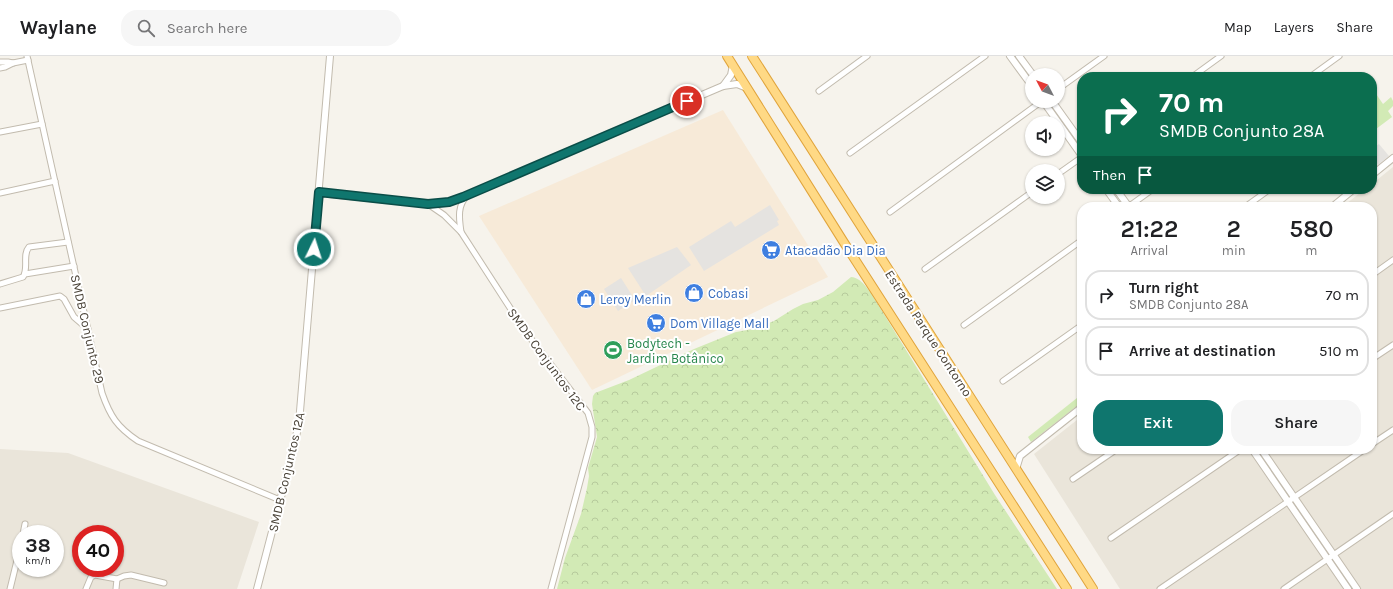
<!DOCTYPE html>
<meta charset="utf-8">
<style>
:root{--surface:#fff;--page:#f6f6f6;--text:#202124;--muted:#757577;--line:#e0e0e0;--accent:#0f766e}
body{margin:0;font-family:Karla,sans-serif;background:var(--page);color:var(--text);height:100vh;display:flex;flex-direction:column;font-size:15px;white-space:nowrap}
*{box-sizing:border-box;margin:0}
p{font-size:13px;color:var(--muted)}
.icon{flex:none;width:22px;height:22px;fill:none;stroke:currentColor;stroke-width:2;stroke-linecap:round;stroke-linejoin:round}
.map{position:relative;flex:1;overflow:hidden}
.details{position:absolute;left:1077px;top:146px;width:300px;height:252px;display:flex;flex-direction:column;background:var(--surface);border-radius:16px;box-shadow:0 1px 3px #0004}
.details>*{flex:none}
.hud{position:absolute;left:1077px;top:16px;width:300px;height:122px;border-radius:16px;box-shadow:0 1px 3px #0004;background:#0b6e4f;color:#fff;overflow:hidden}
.needle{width:26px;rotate:311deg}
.tools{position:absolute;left:1025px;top:12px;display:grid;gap:8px}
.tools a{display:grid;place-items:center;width:40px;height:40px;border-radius:50%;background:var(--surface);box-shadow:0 1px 3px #0004;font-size:20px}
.speed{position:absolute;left:12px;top:469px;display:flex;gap:8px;font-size:20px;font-weight:700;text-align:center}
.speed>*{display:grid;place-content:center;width:52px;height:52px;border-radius:50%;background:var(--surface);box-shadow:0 1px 3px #0004;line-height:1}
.speed small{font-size:10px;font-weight:400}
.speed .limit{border:6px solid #d22;background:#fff;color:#111}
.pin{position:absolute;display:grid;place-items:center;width:34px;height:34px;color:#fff;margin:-17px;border:2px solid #fff;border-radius:50%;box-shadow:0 1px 4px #0007}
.me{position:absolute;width:44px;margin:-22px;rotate:4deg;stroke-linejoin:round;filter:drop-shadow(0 0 3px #0008)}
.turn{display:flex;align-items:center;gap:14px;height:84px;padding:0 16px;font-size:18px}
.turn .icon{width:52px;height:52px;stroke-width:2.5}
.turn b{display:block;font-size:28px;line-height:34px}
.then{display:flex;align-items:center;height:38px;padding:0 16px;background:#0003;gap:8px;font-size:15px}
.eta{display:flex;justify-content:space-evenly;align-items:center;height:68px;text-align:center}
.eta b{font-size:24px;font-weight:600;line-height:28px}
.cta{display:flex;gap:8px;margin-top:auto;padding:8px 16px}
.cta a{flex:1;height:46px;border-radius:16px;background:var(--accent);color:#fff;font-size:16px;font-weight:600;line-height:46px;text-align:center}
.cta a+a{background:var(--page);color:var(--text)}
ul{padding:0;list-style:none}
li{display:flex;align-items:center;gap:12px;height:50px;margin:0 8px 6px;padding:0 8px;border:2px solid var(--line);border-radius:16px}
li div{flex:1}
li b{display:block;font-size:15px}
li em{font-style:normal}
header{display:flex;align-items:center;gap:24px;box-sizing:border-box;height:56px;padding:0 20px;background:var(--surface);border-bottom:1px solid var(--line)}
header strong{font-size:19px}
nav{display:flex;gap:22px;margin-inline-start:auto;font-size:14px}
.search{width:280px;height:36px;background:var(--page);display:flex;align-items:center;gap:10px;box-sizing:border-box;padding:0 14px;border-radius:16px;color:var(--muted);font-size:15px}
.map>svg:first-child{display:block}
</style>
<header>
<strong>Waylane</strong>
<div class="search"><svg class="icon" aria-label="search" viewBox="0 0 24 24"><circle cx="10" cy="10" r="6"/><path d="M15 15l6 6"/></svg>Search here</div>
<nav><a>Map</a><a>Layers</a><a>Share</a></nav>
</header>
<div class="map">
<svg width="1393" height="533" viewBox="0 0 1393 533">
<defs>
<pattern id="forest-crowns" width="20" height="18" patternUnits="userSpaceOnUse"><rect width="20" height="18" fill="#d2eab5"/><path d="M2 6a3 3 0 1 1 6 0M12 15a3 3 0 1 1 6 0" fill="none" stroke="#b6ca9c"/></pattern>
</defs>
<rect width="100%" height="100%" fill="#f6f3ec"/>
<!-- residential -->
<g fill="#eae5da" fill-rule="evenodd">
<path d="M 1393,111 L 1393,533 L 1120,533 L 1034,398 L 1082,360 L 1082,393 L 1372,393 L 1372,151 L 1342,151 L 1365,133 L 1372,133 L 1372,128 Z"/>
<path d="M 0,393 L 68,397 L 259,466 L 237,533 L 0,533 ZM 21,478 L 55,478 L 55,512 L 21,512 ZM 81,478 L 115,478 L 115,512 L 81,512 Z"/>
</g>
<!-- commercial -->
<path fill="#f7ead8" d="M 723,54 L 828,221 L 592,334 L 479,160 Z"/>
<!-- forest -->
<path fill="url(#forest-crowns)" d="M 851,221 C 863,221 873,241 879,250 L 995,439 L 1057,533 L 557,533 L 565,502 L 581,458 L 587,432 L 589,420 L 588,412 L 597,381 L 592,348 L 593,340 L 595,337 L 629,324 L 694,293 L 736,276 L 753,273 L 774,265 L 793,253 L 803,248 L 818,244 L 833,236 Z"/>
<!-- park -->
<g fill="#d2eab5">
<path d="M 1372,32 L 1383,48 L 1391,41 L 1393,45 L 1393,50 L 1388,55 L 1392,61 L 1376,73 L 1372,67 Z"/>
<path d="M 1082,338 L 1082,346 L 1031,386 L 1028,381 Z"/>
</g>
<!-- parking -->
<g fill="#e5e3e0">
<path d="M 1379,88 L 1389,100 L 1378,109 L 1372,101 L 1372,93 Z"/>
<path d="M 770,149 L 779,164 L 777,165 L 779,169 L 704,215 L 689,191 L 731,165 L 735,171 Z"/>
<path d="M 677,191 L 691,209 L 646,240 L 628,212 Z"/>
<path d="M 621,222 L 635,244 L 618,255 L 604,233 Z"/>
</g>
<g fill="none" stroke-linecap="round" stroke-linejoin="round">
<!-- minor casing -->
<g stroke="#c2bbae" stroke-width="7">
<g id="minor">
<path d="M 27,0 L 102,337 C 110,360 117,371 138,385 L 280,444"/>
<path d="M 0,6 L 8,6 L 13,7"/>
<path d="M 0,12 L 5,11 L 13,7 L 28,4"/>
<path d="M 1192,21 L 1221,0"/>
<path d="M 1310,21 L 1339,0"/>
<path d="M 1058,33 L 1104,0"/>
<path d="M 819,35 L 867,0"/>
<path d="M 0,76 L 42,68"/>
<path d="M 850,97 L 985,0"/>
<path d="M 1058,118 L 1082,101"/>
<path d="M 0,137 L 55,125"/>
<path d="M 428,148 L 444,159 L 461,176 L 525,275 L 588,357 L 592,371 L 592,381 L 551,533"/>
<path d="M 1128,151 L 1153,133"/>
<path d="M 1245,151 L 1270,133"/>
<path d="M 890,156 L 1042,45"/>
<path d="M 461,176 C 459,162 457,149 468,139"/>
<path d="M 925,213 L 1032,136"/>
<path d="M 25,218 L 74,210"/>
<path d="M 1372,219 L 1393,204"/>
<path d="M 0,228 L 23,221 C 29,212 22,199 29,191 L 68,186"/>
<path d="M 0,252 L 60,240 L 64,243 L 74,261 L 88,273"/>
<path d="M 964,269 L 1082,184"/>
<path d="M 1372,303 L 1393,289"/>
<path d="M 1003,325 L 1082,269"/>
<path d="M 1372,388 L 1393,374"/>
<path d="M 1073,423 L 1117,393"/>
<path d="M 23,478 L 25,468"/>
<path d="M 1111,482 L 1241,393"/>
<path d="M 10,533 L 21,488"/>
<path d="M 86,533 L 91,521 L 95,519 L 117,523 L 124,520 L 131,519 L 164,527"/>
<path d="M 116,533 L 117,523"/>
<path d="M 1160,533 L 1365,393"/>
<path d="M 1284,533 L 1393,458"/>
</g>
</g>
<!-- tertiary casing -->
<g stroke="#c2bbae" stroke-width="8">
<g id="tertiary">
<path d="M 1010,0 L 1032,30"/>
<path d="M 1019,0 L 1033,19"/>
<path d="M 723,30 L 731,19 L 733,9"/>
<path d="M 1043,45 L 1082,100"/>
<path d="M 1052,45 L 1082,87"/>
<path d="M 1372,119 L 1393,102"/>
<path d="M 1106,133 L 1119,151"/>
<path d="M 1116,133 L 1129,151"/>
<path d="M 319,137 L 428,148 L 449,146 L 463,141 L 723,30 L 737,28 L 747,32"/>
<path d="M 1332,151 L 1354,133"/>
<path d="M 1252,393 L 1348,533"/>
<path d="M 1261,393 L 1357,533"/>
<path d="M 1016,413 L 1020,400 L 1082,351"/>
<path d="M 257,533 L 292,399 L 299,367 L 330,0"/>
</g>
</g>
<!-- trunk casing -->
<g stroke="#e0a43c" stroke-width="10">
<g id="trunk">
<path d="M 727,0 L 843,185 L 1067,533"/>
<path d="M 752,0 L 1093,533"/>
</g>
</g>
<!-- minor -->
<use href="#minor" stroke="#fff" stroke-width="5"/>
<!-- tertiary -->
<use href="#tertiary" stroke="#fff" stroke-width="6"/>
<!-- trunk -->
<use href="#trunk" stroke="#ffd985" stroke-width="8"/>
</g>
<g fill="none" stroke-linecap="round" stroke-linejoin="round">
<!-- route casing -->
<g stroke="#0a4d48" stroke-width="10">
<path id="route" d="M 314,193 L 319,136 L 428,148 L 449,146 L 463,141 L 687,45"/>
</g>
<!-- route -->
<use href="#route" stroke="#0f766e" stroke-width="7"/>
</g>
<!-- icons -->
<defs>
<g id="supermarket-disc" transform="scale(1)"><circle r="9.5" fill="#3f7fe0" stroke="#fff"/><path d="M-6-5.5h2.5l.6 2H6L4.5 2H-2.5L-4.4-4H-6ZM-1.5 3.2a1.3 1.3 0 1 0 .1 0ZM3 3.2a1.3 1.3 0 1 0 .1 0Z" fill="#fff"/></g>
<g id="shop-disc" transform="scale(1)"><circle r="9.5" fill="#3f7fe0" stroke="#fff"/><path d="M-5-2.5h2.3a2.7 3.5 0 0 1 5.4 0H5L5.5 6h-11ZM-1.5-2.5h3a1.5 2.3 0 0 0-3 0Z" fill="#fff"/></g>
<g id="stadium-disc" transform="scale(1)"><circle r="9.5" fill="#2e9e5b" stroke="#fff"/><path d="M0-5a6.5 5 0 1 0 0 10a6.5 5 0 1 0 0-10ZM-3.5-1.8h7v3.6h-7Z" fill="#fff"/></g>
</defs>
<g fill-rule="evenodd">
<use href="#supermarket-disc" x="771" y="194"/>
<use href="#shop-disc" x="694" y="237"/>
<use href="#shop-disc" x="586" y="243"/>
<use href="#supermarket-disc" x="656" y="267"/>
<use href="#stadium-disc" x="613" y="294"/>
</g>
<g text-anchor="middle" stroke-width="4" stroke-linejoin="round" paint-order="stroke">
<!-- shop labels -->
<g font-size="13" fill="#366cbe" stroke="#fff" text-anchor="start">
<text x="785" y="199">Atacadão Dia Dia</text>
<text x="708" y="242">Cobasi</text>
<text x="600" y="248">Leroy Merlin</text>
<text x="670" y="272">Dom Village Mall</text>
</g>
<!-- street labels -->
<g font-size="13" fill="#4b4439" stroke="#fff">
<text transform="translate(88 273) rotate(77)" y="5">SMDB Conjunto 29</text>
<text transform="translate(929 277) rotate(57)" y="5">Estrada Parque Contorno</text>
<text transform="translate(547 303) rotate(54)" y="5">SMDB Conjuntos 12C</text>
<text transform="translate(286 416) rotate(-77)" y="5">SMDB Conjuntos 12A</text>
</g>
<!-- leisure labels -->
<g font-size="13" fill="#27864d" stroke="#fff" text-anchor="start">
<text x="627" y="292">Bodytech -<tspan x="627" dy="15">Jardim Botânico</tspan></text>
</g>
</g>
</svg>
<div class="tools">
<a><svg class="needle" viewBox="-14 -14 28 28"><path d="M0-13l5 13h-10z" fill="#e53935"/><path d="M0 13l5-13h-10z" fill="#757577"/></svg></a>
<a><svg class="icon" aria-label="sound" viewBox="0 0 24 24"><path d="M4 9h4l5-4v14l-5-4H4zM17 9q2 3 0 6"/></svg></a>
<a><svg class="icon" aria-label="layers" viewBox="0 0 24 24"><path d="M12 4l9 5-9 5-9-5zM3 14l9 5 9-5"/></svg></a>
</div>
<div class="speed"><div>38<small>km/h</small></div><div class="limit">40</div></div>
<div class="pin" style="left:687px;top:45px;background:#d93025"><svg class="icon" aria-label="arrive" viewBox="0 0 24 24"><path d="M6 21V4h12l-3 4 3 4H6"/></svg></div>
<svg class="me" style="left:314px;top:193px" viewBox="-20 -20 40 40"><circle r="17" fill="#0f766e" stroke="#fff" stroke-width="3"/><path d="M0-11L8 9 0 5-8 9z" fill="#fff"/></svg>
<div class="hud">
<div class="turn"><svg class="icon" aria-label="right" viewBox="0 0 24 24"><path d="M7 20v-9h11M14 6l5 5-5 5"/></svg><div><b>70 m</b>SMDB Conjunto 28A</div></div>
<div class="then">Then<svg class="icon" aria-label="arrive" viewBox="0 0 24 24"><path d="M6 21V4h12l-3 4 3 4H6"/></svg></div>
</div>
<section class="details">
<div class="eta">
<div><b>21:22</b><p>Arrival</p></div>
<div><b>2</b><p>min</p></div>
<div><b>580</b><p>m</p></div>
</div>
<ul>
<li><svg class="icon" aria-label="right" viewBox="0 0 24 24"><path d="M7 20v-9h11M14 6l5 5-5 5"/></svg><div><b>Turn right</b><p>SMDB Conjunto 28A</p></div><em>70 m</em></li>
<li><svg class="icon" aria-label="arrive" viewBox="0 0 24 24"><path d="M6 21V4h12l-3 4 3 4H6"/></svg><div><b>Arrive at destination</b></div><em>510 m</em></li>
</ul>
<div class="cta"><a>Exit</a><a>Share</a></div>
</section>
</div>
